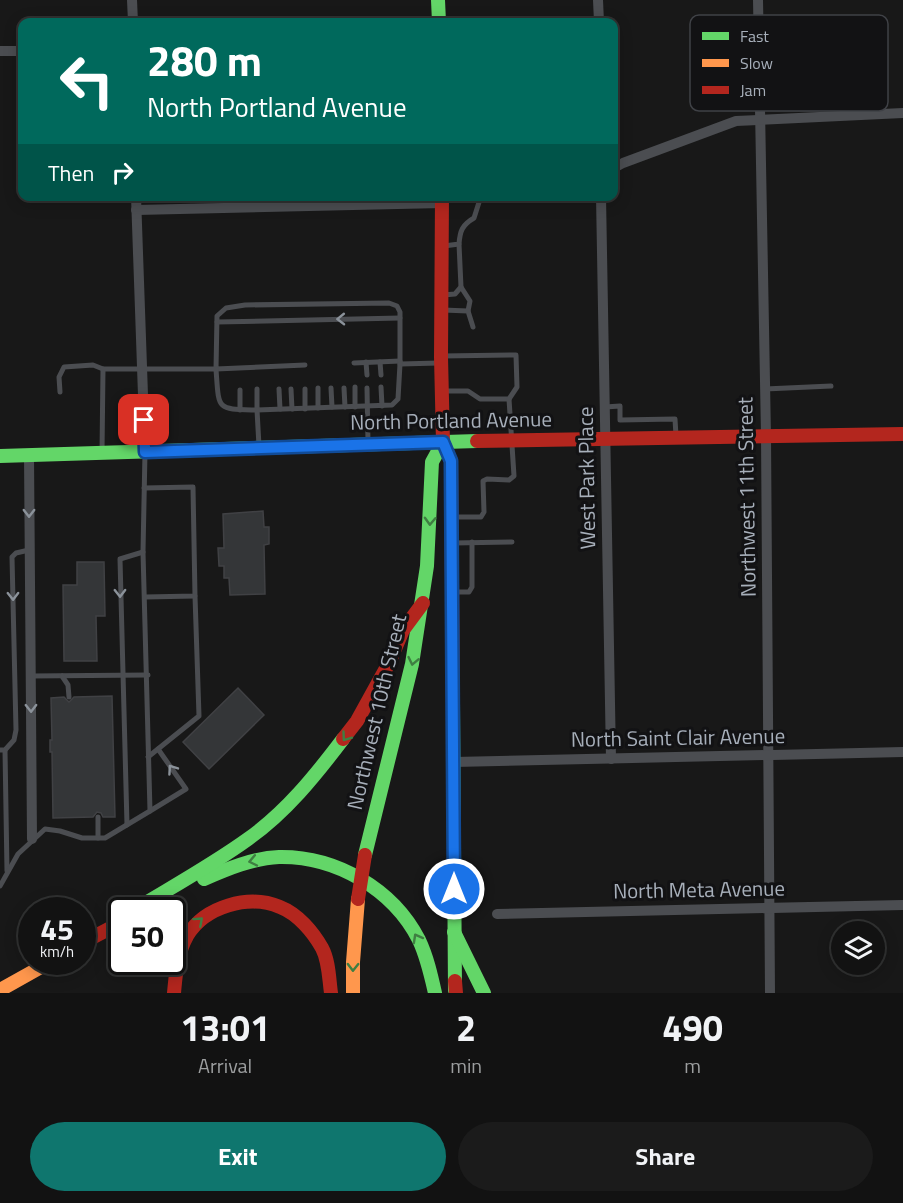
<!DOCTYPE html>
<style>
:root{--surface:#121212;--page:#1b1b1b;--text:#f1f3f6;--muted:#9c9e9f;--line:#313232;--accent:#0f766e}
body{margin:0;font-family:"Titillium Web",sans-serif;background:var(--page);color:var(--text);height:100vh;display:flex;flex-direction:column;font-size:22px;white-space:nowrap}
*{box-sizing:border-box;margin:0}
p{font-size:20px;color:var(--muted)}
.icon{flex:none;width:33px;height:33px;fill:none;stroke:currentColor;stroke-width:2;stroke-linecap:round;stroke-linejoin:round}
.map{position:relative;height:993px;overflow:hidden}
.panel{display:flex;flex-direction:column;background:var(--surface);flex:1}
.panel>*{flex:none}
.hud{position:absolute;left:18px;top:18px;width:600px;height:183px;border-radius:12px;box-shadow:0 3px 15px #0003,0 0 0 2px var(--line);background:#00695c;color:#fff;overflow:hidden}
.controls{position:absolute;left:831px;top:921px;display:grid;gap:12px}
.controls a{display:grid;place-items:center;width:54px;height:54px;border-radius:50%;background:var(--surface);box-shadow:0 3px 15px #0003,0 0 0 2px var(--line);font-size:30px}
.speed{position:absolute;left:18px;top:897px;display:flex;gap:12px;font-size:30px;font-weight:700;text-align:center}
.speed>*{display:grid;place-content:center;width:78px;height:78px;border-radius:50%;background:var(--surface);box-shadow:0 3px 15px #0003,0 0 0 2px var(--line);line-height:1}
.speed small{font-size:15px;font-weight:400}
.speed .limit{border:3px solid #111;border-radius:9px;background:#fff;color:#111}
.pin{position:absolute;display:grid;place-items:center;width:51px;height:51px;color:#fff;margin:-26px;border-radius:12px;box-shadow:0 3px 9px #0006}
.me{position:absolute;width:66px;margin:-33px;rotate:0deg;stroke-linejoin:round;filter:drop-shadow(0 0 4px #0008)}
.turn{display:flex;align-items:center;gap:21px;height:126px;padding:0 30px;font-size:27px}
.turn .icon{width:78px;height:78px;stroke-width:2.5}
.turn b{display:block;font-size:42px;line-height:51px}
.then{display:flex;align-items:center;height:57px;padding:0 30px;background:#0003;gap:12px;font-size:22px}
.eta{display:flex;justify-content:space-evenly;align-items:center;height:102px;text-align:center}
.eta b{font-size:36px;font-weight:700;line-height:42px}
.cta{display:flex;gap:12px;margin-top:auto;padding:12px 30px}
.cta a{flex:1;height:69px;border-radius:36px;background:var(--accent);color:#fff;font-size:24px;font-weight:700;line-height:69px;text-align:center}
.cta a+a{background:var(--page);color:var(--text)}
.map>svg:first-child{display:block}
</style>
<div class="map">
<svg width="903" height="993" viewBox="0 0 903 993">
<rect width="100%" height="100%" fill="#181818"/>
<!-- building -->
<g fill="#343638" stroke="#404144" stroke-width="1.5">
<path d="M 263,511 L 264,527 L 269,527 L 269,544 L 264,545 L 265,594 L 230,595 L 229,578 L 224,578 L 224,566 L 219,566 L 218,548 L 224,548 L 223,514 Z"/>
<path d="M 77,562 L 104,562 L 105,616 L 96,616 L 97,661 L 64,661 L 63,585 L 77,585 Z"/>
<path d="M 238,688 L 264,715 L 209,769 L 183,742 Z"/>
<path d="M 112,696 L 115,817 L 103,817 L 101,813 L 97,812 L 93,817 L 53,818 L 52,752 L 50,752 L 50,740 L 52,740 L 51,698 L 64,697 L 69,702 L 74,697 Z"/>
</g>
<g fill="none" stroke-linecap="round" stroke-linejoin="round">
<!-- lane -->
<g stroke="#4b4d51" stroke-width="5">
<path d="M 444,246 L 459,244 C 460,231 462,225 474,218 L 481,196"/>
<path d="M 461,287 L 470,301 L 468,311"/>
<path d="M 443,295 L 455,294 L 461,287 L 459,244"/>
<path d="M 443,310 L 468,311 L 473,327"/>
<path d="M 217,322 L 400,318"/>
<path d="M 442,356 L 516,355 L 517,387 L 509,399 L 480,399 L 468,391 L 443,391"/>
<path d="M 366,362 L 367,375"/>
<path d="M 380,362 L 381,375"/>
<path d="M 354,363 L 400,361"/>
<path d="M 305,365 L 216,369 L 217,316 L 226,308 L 245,305 L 389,303 L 397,306 L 400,312 L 400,364 L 439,363"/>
<path d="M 355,387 L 355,407"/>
<path d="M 381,387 L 382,406"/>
<path d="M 318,388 L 318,408"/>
<path d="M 331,388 L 332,407"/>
<path d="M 344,388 L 345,407"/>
<path d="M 367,388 L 368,442"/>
<path d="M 257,389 L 257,410 L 392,405 L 398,399 L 400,364"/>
<path d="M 279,389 L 280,409"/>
<path d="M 291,389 L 292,409"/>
<path d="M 765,389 L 831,386"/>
<path d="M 240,390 L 240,410"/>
<path d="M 60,392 L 59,377 L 64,367 L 93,365 L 103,369"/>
<path d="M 605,407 L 620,406 L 620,420 L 675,419 L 676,436"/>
<path d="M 305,409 L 305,389"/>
<path d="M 102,452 L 103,369 L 216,369 C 219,411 216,409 257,410 L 259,446"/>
<path d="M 144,488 L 193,487 L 195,596 L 145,597"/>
<path d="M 452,517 L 481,517 L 484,512 L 483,481 L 487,479 L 509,480 L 514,476 L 509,399"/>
<path d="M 454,543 L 512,542"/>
<path d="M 455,592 L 469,592 L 472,587 L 472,542"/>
<path d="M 31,676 L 148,675"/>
<path d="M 62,676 L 68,685 L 69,697"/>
<path d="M 0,750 L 5,750 L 14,740 L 16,730 L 12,557 L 16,553 L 29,550"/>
<path d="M 5,750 L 7,871"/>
<path d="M 148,757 L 199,716 L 195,596"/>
<path d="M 150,811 L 186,789 L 158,749"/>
<path d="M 98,817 L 98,838"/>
<path d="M 127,825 L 120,559 L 143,552"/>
<path d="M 0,886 L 18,854 L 45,829 L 60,831 L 82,838 L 105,838 L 150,811 L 143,552 L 145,452"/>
</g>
<!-- street -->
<g stroke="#4b4d51" stroke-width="10">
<path d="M 132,0 L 133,22"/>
<path d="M 598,0 L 599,22"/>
<path d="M 758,0 L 766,436 L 770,993"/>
<path d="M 0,51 L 22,51"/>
<path d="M 614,168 L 623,163 L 736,121 L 903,113"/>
<path d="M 136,196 L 145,452"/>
<path d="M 601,196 L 611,759"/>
<path d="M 136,210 L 442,203"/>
<path d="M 29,455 L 32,839"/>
<path d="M 454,762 L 903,752"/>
<path d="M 497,914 L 903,905"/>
</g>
<!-- fast -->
<g stroke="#63d668" stroke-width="14">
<path d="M 438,0 L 439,22"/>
<path d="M 0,456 L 477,441"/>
<path d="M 453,702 L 455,990"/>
<path d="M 365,855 L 412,664 L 427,566 L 432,462 L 443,442"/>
<path d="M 204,879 C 227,869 253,858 279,857 C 336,856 393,889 419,940 C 427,957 431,975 435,993"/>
<path d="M 134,910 C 172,887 212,865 248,839 C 286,812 315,776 343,739"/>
<path d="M 454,932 L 484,993"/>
</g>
<!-- slow -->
<g stroke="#ff974d" stroke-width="14">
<path d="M 0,990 L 50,962"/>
<path d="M 353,993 L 353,962 L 358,899"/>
</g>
<!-- jam -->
<g stroke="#b3261e" stroke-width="14">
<path d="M 442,196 L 441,357 L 443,442 L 451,461 L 453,702"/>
<path d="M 477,441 L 903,434"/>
<path d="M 343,739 L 357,721 L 389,663 L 403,630 L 423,603"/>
<path d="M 82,943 L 122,922"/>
<path d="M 455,981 L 456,993"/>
<path d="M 174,993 C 176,972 177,954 187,936 C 205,906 249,894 280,907 C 298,914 313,932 322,948 C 329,961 329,979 331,993"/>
</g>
<!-- jam-bridge -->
<path stroke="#b3261e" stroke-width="14" d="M 358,899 L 365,855"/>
</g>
<!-- one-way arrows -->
<defs><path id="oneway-chevron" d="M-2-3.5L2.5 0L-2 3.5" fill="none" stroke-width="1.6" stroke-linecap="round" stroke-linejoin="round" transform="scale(1.5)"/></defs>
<g stroke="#8b929a">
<use href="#oneway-chevron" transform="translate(341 319) rotate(179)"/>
<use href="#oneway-chevron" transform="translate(29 513) rotate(90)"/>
<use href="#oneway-chevron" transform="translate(120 593) rotate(89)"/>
<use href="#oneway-chevron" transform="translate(13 596) rotate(89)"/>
<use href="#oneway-chevron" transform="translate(31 708) rotate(89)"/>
<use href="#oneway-chevron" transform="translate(172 769) rotate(-125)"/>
</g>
<g stroke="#3f7e42">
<use href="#oneway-chevron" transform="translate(430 521) rotate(92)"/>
<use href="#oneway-chevron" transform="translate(413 661) rotate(102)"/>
<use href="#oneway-chevron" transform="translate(346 737) rotate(126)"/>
<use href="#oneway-chevron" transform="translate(253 861) rotate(168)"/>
<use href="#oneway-chevron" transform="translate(199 921) rotate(-42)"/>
<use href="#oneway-chevron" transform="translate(417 938) rotate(-119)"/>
<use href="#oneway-chevron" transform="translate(353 967) rotate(91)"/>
</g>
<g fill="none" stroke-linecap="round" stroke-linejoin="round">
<!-- route casing -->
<g stroke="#114b97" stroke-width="15">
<path id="route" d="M 144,420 L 145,452 L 443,442 L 451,461 L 454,889"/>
</g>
<!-- route -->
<use href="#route" stroke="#1a73e8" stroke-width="10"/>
</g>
<g text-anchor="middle" stroke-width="6" stroke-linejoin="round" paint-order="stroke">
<!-- street labels -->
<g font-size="21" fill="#a7afba" stroke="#121214">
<text transform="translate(451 421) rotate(-1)" y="7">North Portland Avenue</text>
<text transform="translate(587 478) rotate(-91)" y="7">West Park Place</text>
<text transform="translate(747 497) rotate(-91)" y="7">Northwest 11th Street</text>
<text transform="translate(377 712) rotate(-77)" y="7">Northwest 10th Street</text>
<text transform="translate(678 738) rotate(-1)" y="7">North Saint Clair Avenue</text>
<text transform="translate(699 890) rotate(-1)" y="7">North Meta Avenue</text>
</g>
</g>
<!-- legend -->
<rect x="690" y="15" width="198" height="96" rx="9" fill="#121214" stroke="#3f4146" stroke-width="1.5"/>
<rect x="702" y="32" width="27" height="8" fill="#63d668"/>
<rect x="702" y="59" width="27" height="8" fill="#ff974d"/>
<rect x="702" y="86" width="27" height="8" fill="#b3261e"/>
<g font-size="16" fill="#a7afba">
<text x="740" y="42">Fast</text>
<text x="740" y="69">Slow</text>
<text x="740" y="96">Jam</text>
</g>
</svg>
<div class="controls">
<a><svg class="icon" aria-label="layers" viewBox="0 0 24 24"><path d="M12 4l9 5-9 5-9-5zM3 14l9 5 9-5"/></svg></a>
</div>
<div class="speed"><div>45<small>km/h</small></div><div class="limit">50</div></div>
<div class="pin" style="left:144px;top:420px;background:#d93025"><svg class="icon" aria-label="arrive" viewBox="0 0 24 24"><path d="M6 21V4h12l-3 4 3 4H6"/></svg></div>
<svg class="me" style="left:454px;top:889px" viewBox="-20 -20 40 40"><circle r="17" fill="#1a73e8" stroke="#fff" stroke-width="3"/><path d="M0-11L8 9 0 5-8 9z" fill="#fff"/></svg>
<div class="hud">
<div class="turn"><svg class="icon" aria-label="left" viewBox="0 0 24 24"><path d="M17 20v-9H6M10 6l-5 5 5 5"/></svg><div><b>280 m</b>North Portland Avenue</div></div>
<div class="then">Then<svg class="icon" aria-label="right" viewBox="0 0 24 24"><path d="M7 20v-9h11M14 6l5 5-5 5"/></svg></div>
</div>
</div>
<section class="panel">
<div class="eta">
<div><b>13:01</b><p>Arrival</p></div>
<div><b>2</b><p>min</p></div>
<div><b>490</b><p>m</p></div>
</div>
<div class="cta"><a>Exit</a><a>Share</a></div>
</section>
